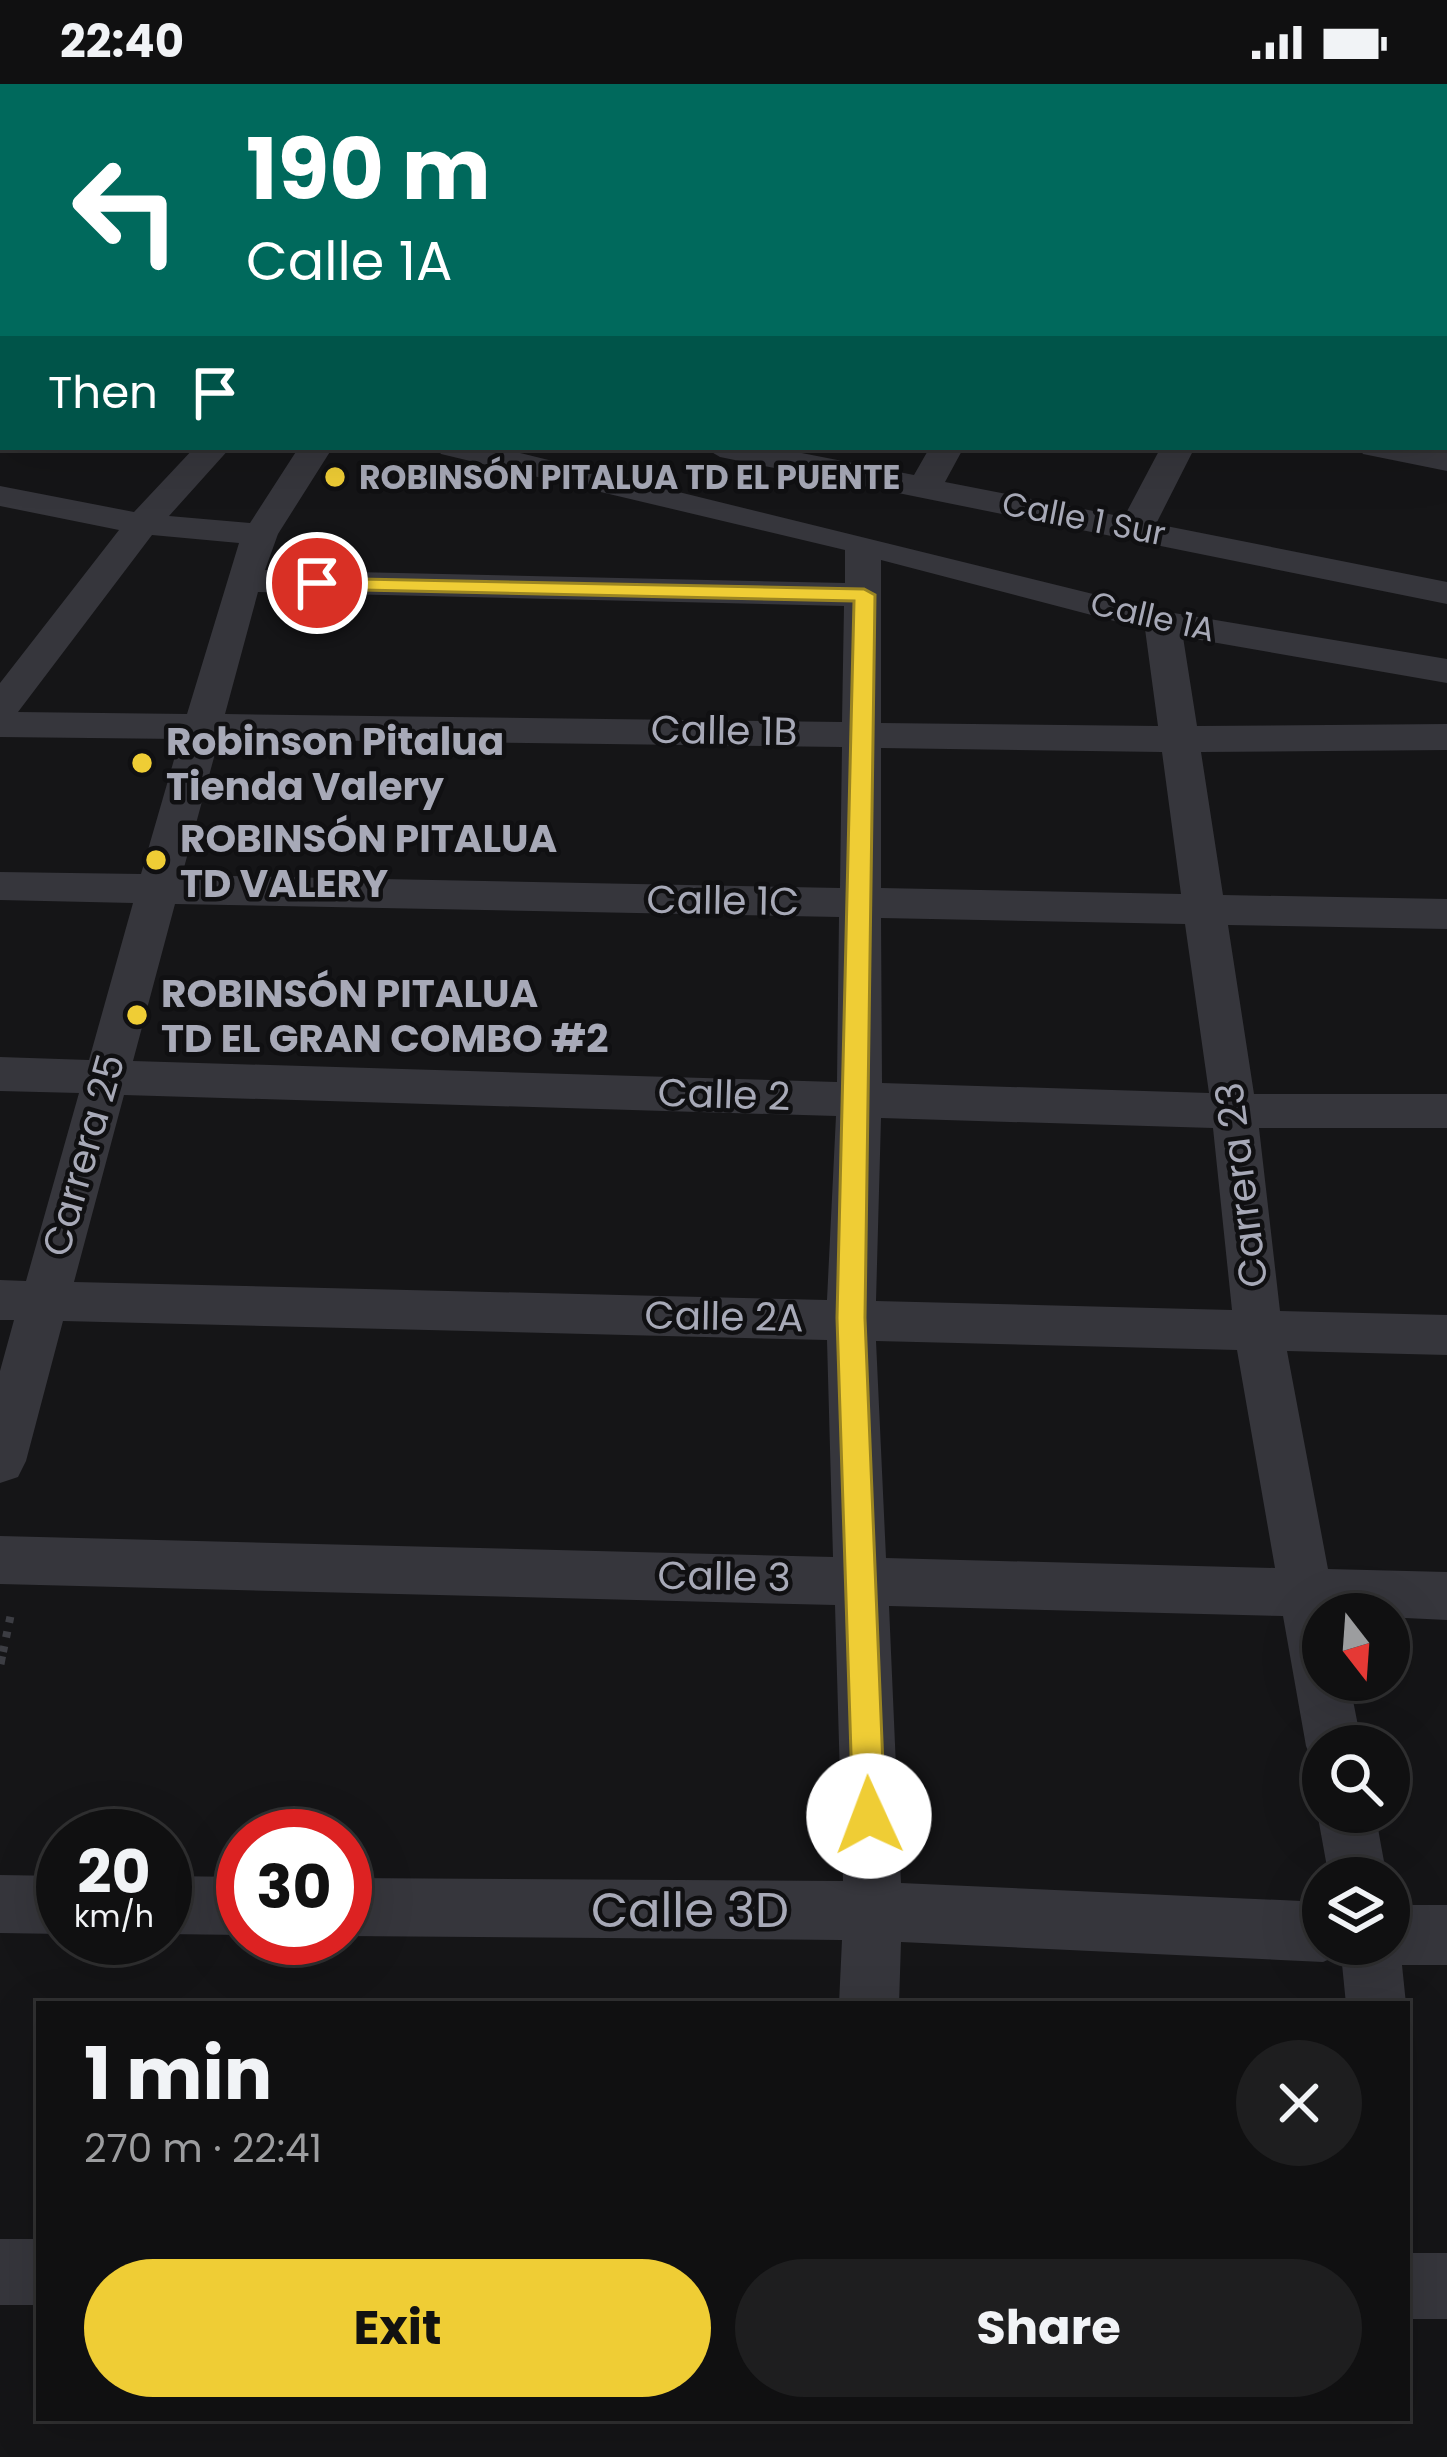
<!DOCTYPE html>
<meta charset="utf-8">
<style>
:root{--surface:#101011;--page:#1e1e1f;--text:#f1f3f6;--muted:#9c9d9f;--line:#303031;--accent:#efcd35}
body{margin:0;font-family:Poppins,sans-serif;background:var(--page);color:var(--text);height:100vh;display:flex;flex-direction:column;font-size:45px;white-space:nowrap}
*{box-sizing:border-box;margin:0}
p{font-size:39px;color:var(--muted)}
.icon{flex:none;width:66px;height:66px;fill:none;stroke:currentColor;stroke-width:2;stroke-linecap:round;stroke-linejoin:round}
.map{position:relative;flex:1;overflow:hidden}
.side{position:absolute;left:36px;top:1917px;width:1374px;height:420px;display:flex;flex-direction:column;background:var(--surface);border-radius:0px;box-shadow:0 12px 48px #0002,0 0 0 3px var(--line)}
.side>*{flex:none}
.hud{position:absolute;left:0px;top:0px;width:1449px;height:366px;box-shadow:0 12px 48px #0002,0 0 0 3px var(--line);background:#00695c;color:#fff;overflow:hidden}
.needle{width:78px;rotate:163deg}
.tools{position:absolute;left:1302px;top:1509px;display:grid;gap:24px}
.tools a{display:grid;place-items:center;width:108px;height:108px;border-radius:50%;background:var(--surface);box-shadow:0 12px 48px #0002,0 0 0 3px var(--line);font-size:60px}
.speed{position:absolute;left:36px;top:1725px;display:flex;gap:24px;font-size:60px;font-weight:700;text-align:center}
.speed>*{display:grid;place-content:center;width:156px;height:156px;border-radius:50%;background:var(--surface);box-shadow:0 12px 48px #0002,0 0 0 3px var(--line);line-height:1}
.speed small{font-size:30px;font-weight:400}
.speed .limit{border:18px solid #d22;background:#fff;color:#111}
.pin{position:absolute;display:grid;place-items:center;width:102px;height:102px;color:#fff;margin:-51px;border:6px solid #fff;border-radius:50%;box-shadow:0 3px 12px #0007}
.me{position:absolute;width:132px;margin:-66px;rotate:358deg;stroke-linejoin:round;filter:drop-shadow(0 0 9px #0008)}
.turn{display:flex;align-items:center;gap:42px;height:252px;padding:0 48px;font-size:54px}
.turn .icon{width:156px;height:156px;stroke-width:2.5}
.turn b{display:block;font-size:84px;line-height:102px}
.then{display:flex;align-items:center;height:114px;padding:0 48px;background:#0003;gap:24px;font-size:45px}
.round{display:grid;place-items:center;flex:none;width:126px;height:126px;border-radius:63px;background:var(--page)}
.headline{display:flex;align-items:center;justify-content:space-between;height:204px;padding:0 48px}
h1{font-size:72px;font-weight:700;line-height:90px}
.action{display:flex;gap:24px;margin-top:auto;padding:24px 48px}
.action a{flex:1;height:138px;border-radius:72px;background:var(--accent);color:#111;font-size:48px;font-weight:700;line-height:138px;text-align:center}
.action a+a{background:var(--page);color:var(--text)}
.status{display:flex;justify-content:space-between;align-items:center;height:84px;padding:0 60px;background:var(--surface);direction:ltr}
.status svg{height:33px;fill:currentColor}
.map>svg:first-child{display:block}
</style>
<div class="status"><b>22:40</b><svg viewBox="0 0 49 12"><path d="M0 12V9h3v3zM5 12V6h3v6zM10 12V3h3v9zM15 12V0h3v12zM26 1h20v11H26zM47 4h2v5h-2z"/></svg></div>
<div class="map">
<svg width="1447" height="2373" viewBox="0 0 1447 2373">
<rect width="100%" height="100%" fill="#151517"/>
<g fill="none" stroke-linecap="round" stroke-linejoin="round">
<!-- path-far1 -->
<path stroke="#3c3d43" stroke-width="8" stroke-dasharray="6 9" stroke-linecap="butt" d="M 3,1568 L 12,1525"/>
<!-- path -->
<path stroke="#3c3d43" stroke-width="9" stroke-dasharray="8 12" stroke-linecap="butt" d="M 0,1580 L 3,1565"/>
<!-- minor -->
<g fill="#36363c" fill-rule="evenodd">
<path d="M 53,0 L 94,0 L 96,3 L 55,3 Z"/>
<path d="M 305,0 L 334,0 L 303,3 Z"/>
<path d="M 570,0 L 613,0 L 615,3 L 572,3 Z"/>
<path d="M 633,0 L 662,0 L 631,3 Z"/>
<path d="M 819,0 L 847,0 L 817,3 Z"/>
<path d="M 1103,0 L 1147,0 L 1149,3 L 1105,3 Z"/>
<path d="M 1315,0 L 1358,0 L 1360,3 L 1317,3 Z"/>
<path d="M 3,75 L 3,95 L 0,96 L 0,76 Z"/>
<rect x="1446" y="147" width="1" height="18"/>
<rect x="0" y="201" width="3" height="19"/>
<rect x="1446" y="251" width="1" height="20"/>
<path d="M 0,255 L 3,256 L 3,276 L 0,275 Z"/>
<path d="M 195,363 L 231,363 L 169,432 L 250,439 L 299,363 L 333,363 L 278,450 L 265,486 L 845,499 L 845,466 L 441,370 L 436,363 L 496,363 L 1162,527 L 1447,575 L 1447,599 L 1183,553 L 1197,642 L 1447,640 L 1447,666 L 1201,668 L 1223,811 L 1447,815 L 1447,845 L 1228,841 L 1254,1010 L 1447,1010 L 1447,1044 L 1259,1044 L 1280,1227 L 1447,1231 L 1447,1271 L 1287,1267 L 1328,1485 L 1447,1488 L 1447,1536 L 1323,1530 L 1323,1596 L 1349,1596 L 1362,1662 L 1323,1662 L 1323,1684 L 1314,1681 L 1306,1662 L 1283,1532 L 889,1522 L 901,1799 L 1323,1818 L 1323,1860 L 1389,1860 L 1389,1821 L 1447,1821 L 1447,1881 L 1402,1881 L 1406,1920 L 1346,1920 L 1341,1870 L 1323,1878 L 901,1858 L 899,1920 L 839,1920 L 842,1856 L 345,1852 L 345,1794 L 843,1797 L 835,1521 L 0,1500 L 0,1452 L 833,1473 L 827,1256 L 63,1237 L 26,1377 L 18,1393 L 0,1399 L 0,1287 L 14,1236 L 0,1236 L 0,1196 L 26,1197 L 79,1009 L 0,1007 L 0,973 L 89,976 L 133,819 L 0,816 L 0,788 L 141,790 L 180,655 L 0,653 L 0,599 L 119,446 L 0,422 L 0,402 L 134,428 ZM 152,451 L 239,459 L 187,630 L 18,628 ZM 881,476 L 1145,545 L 1158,642 L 881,639 ZM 258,508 L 844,522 L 842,638 L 225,630 ZM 219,655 L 842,663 L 840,804 L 182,791 ZM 881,664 L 1162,668 L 1181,810 L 881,804 ZM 175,820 L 839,833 L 837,998 L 133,977 ZM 881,834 L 1185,840 L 1209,1009 L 882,999 ZM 124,1011 L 836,1032 L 827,1216 L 74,1198 ZM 881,1034 L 1213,1044 L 1232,1226 L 876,1217 ZM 876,1257 L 1237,1266 L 1275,1484 L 886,1474 Z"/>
<path d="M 703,363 L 771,363 L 914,391 L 930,363 L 964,363 L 945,398 L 1124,433 L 1161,363 L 1195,363 L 1156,440 L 1447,498 L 1447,520 L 720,373 Z"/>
<path d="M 1358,363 L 1447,367 L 1447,387 L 1363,370 Z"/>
<path d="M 1323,1715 L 1323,1728 L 1375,1728 L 1387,1794 L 1329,1794 L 1317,1728 Z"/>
<path d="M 0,1791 L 63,1792 L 63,1850 L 0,1849 Z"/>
<path d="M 165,1792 L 243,1793 L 243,1851 L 165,1850 Z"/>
<rect x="0" y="2155" width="39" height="66"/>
<rect x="1407" y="2169" width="40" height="66"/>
</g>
</g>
<!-- route -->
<path fill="#efcd35" stroke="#9b8522" stroke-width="3" d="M 310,494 L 864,505 L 875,511 L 865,1234 L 885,1732 L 881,1744 L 869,1748 L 858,1744 L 853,1732 L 837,1234 L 854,517 L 317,505 L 307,499 Z"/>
<!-- markers -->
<g fill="#efcd35" stroke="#101012" stroke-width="4.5">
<circle cx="335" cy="393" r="12"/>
<circle cx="142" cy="679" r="12"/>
<circle cx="156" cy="776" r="12"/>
<circle cx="137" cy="931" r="12"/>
</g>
<g text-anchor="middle" stroke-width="9" stroke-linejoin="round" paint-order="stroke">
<!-- far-poi labels -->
<g font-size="33" font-weight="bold" fill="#a7a9b7" stroke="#101012" text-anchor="start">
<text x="359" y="405">ROBINSÓN PITALUA TD EL PUENTE</text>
</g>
<!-- far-street labels -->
<g font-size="33" fill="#a7a9b7" stroke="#101012">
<text transform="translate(1084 434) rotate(11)" y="12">Calle 1 Sur</text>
<text transform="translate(1153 532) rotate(13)" y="12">Calle 1A</text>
</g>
<!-- street labels -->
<g font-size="39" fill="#a7a9b7" stroke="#101012">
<text transform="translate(724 646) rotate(1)" y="14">Calle 1B</text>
<text transform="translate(723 816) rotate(1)" y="14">Calle 1C</text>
<text transform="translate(724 1010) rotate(2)" y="14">Calle 2</text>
<text transform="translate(83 1071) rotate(-74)" y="14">Carrera 25</text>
<text transform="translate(1241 1101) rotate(-97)" y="14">Carrera 23</text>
<text transform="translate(724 1232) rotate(1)" y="14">Calle 2A</text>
<text transform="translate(724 1492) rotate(1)" y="14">Calle 3</text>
</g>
<!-- poi labels -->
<g font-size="39" font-weight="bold" fill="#a7a9b7" stroke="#101012" text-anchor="start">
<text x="166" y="671">Robinson Pitalua<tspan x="166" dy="45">Tienda Valery</tspan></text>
<text x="180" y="768">ROBINSÓN PITALUA<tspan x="180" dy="45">TD VALERY</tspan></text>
<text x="161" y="923">ROBINSÓN PITALUA<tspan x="161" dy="45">TD EL GRAN COMBO #2</tspan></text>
</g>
<!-- near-street labels -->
<g font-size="48" fill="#a7a9b7" stroke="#101012">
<text x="690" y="1843">Calle 3D</text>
</g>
</g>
</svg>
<div class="tools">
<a><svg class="needle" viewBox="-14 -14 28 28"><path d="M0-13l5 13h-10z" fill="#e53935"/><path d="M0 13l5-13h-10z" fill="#9c9d9f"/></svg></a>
<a><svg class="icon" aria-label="search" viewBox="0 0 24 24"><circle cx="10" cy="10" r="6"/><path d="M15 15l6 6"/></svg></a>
<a><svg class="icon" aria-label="layers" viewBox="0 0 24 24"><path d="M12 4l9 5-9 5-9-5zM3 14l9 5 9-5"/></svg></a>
</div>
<div class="speed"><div>20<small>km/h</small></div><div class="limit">30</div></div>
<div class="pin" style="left:317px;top:499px;background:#d93025"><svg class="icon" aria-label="arrive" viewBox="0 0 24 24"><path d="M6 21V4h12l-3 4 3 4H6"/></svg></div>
<svg class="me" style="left:869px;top:1732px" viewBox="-20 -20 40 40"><circle r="19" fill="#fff"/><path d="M0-13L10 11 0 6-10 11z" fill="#efcd35"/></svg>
<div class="hud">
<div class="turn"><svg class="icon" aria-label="left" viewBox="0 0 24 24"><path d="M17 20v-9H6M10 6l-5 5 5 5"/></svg><div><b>190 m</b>Calle 1A</div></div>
<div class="then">Then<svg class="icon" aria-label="arrive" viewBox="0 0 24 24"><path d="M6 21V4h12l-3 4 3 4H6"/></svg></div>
</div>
<section class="side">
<div class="headline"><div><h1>1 min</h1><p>270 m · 22:41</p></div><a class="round"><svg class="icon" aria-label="close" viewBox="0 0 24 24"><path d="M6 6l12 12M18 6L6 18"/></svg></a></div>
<div class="action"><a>Exit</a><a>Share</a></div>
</section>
</div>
